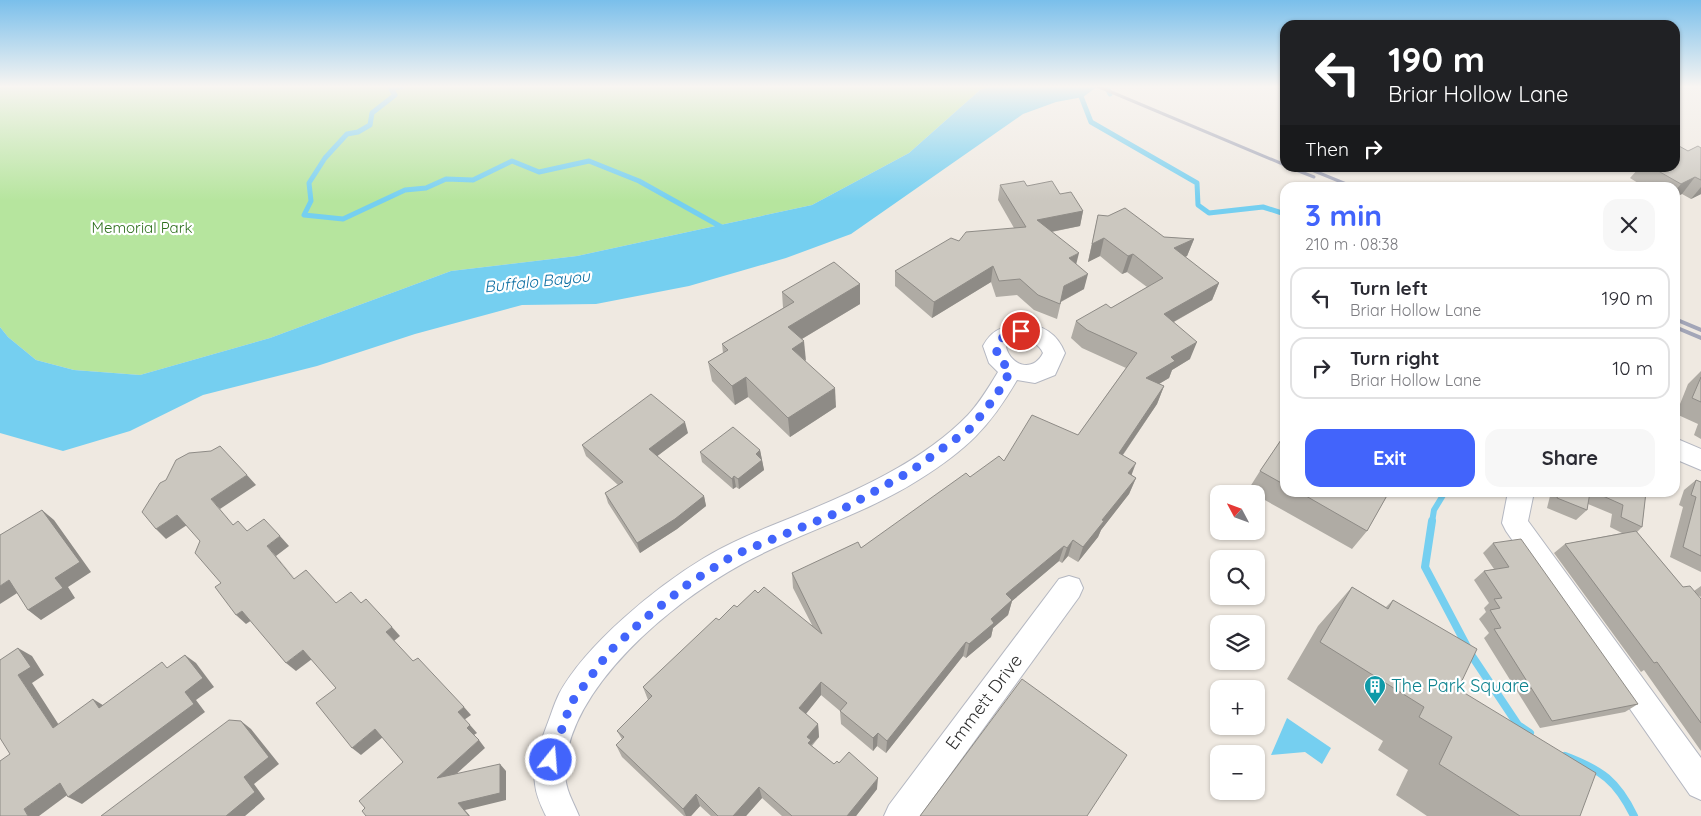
<!DOCTYPE html>
<meta charset="utf-8">
<style>
:root{--surface:#fff;--page:#f7f7f7;--text:#2b2b33;--muted:#7c7c81;--line:#e1e1e2;--accent:#4264fb}
body{margin:0;font-family:Quicksand,sans-serif;background:var(--page);color:var(--text);height:100vh;display:flex;flex-direction:column;font-size:19px;white-space:nowrap}
*{box-sizing:border-box;margin:0}
p{font-size:16px;color:var(--muted)}
.icon{flex:none;width:28px;height:28px;fill:none;stroke:currentColor;stroke-width:2;stroke-linecap:round;stroke-linejoin:round}
.map{position:relative;flex:1;overflow:hidden}
.details{position:absolute;left:1280px;top:182px;width:400px;height:315px;display:flex;flex-direction:column;background:var(--surface);border-radius:15px;box-shadow:0 1px 4px #0004}
.details>*{flex:none}
.hud{position:absolute;left:1280px;top:20px;width:400px;height:152px;border-radius:15px;box-shadow:0 1px 4px #0004;background:#202124;color:#fff;overflow:hidden}
.needle{width:32px;rotate:311deg}
.fabs{position:absolute;left:1210px;top:485px;display:grid;gap:10px}
.fabs a{display:grid;place-items:center;width:55px;height:55px;border-radius:10px;background:var(--surface);box-shadow:0 1px 4px #0004;font-size:25px}
.pin{position:absolute;display:grid;place-items:center;width:42px;height:42px;color:#fff;margin:-21px;border:2px solid #fff;border-radius:50%;box-shadow:0 1px 5px #0007}
.me{position:absolute;width:55px;margin:-28px;rotate:17deg;stroke-linejoin:round;filter:drop-shadow(0 0 4px #0008)}
.turn{display:flex;align-items:center;gap:18px;height:105px;padding:0 25px;font-size:22px}
.turn .icon{width:65px;height:65px;stroke-width:2.5}
.turn b{display:block;font-size:35px;line-height:42px}
.then{display:flex;align-items:center;height:48px;padding:0 25px;background:#0003;gap:10px;font-size:19px}
.round{display:grid;place-items:center;flex:none;width:52px;height:52px;border-radius:15px;background:var(--page)}
.overview{display:flex;align-items:center;justify-content:space-between;height:85px;padding:0 25px}
h1{font-size:30px;font-weight:700;line-height:38px;color:var(--accent)}
.action{display:flex;gap:10px;margin-top:auto;padding:10px 25px}
.action a{flex:1;height:58px;border-radius:15px;background:var(--accent);color:#fff;font-size:20px;font-weight:700;line-height:58px;text-align:center}
.action a+a{background:var(--page);color:var(--text)}
ul{padding:0;list-style:none}
li{display:flex;align-items:center;gap:15px;height:62px;margin:0 10px 8px;padding:0 15px;border:2px solid var(--line);border-radius:15px}
li div{flex:1}
li b{display:block;font-size:19px}
li em{font-style:normal}
.map>svg:first-child{display:block}
</style>
<div class="map">
<svg width="1701" height="816" viewBox="0 0 1701 816">
<rect width="100%" height="100%" fill="#efe9e1"/>
<!-- green -->
<path fill="#b6e59e" d="M 991,86 L 980,90 L 909,153 L 812,205 L 577,256 L 451,271 L 270,338 L 140,375 L 74,370 L 36,360 L 8,337 L 0,327 L 0,87 Z"/>
<!-- water -->
<g fill="#75cff0">
<path d="M 991,86 L 1098,86 L 1083,97 L 1056,102 L 1023,114 L 851,234 L 786,258 L 689,286 L 596,304 L 522,305 L 415,334 L 317,366 L 203,395 L 130,431 L 63,451 L 0,433 L 0,327 L 8,337 L 36,360 L 74,370 L 140,375 L 270,338 L 451,271 L 577,256 L 812,205 L 909,153 L 980,90 Z"/>
<path d="M 1287,718 L 1331,748 L 1322,764 L 1305,752 L 1271,755 Z"/>
</g>
<g fill="none" stroke-linecap="round" stroke-linejoin="round">
<!-- stream-far2 -->
<g stroke="#75cff0" stroke-width="5">
<path d="M 403,86 L 391,89 L 395,95 L 372,113 L 370,125 L 358,132 L 347,134 L 325,158 L 309,183 L 311,201 L 304,215 L 343,219 L 405,190 L 426,188 L 446,179 L 473,180 L 512,161 L 539,172 L 589,161 L 639,181 L 725,229"/>
<path d="M 1077,86 L 1091,122 L 1197,183 L 1198,205 L 1209,213 L 1263,207 L 1285,214"/>
<path d="M 1106,86 L 1110,94"/>
</g>
<!-- stream-far1 -->
<path stroke="#75cff0" stroke-width="6" d="M 1432,522 L 1434,510 L 1445,492"/>
<!-- stream -->
<g stroke="#75cff0" stroke-width="8">
<path d="M 1432,521 L 1425,567 L 1472,656 L 1518,725 L 1530,733"/>
<path d="M 1565,756 C 1602,770 1617,781 1634,816"/>
</g>
<!-- minor casing -->
<g stroke="#b4b7c1" stroke-width="2">
<g id="minor">
<path d="M 1021,323 C 1043,325 1057,333 1065,353 L 1055,375 L 1035,383 L 1017,380 C 989,428 966,450 920,479 C 864,515 800,532 742,564 C 674,601 566,688 565,773 C 565,789 573,801 579,816 L 546,816 C 541,806 536,795 535,784 C 532,764 540,744 547,725 C 551,715 554,704 559,694 C 586,644 656,587 704,558 C 732,541 763,529 793,517 C 852,493 923,462 968,415 C 980,402 989,387 998,372 L 989,363 L 983,346 C 993,328 1002,328 1021,323 ZM 1021,339 C 1031,340 1039,344 1043,353 C 1033,373 1011,366 1006,347 L 1009,343 Z"/>
<path d="M 1675,438 L 1701,449 L 1701,470 L 1675,459 Z"/>
<path d="M 1508,492 L 1534,492 L 1528,521 L 1701,758 L 1701,800 L 1690,795 L 1506,531 L 1502,523 Z"/>
<path d="M 1069,576 L 1079,579 L 1083,588 L 1079,597 L 920,816 L 884,816 L 889,805 L 1059,579 Z"/>
</g>
</g>
<!-- minor -->
<use href="#minor" fill="#fff" fill-rule="evenodd"/>
<!-- rail-far1 -->
<g stroke="#a3a6b8" stroke-width="3">
<path d="M 1097,86 L 1285,165"/>
<path d="M 1291,168 L 1314,177"/>
<path d="M 1307,168 L 1356,188"/>
</g>
<!-- rail -->
<g stroke="#a3a6b8" stroke-width="4">
<path d="M 1675,319 L 1701,330"/>
<path d="M 1675,327 L 1701,338"/>
</g>
</g>
<!-- wall -->
<g fill="#afaba4">
<path d="M 1701,148 L 1701,194 L 1691,199 L 1682,194 L 1675,197 L 1675,188 L 1646,188 L 1630,178 L 1639,168 L 1675,168 L 1688,151 Z"/>
<path d="M 1000,185 L 1027,186 L 1060,194 L 1083,211 L 1080,226 L 1052,232 L 1076,264 L 1084,289 L 1061,302 L 1057,319 L 1034,310 L 1017,295 L 996,297 L 991,282 L 932,318 L 895,286 L 895,271 L 959,241 L 1014,228 L 998,200 Z"/>
<path d="M 1098,215 L 1164,237 L 1194,239 L 1187,256 L 1185,257 L 1219,283 L 1212,300 L 1174,322 L 1190,359 L 1172,370 L 1169,378 L 1159,384 L 1164,386 L 1157,404 L 1123,455 L 1132,475 L 1136,478 L 1129,494 L 1101,530 L 1098,537 L 1078,562 L 1068,556 L 1062,563 L 1059,561 L 1012,601 L 1008,615 L 993,628 L 991,637 L 966,658 L 963,656 L 886,753 L 877,746 L 873,751 L 841,724 L 840,711 L 821,695 L 806,714 L 818,724 L 819,737 L 812,746 L 834,764 L 877,789 L 856,816 L 782,816 L 762,798 L 746,816 L 711,816 L 700,806 L 691,816 L 684,816 L 622,757 L 616,745 L 622,739 L 617,731 L 648,700 L 643,687 L 719,620 L 737,607 L 812,625 L 793,588 L 792,573 L 861,548 L 970,477 L 1004,461 L 1078,435 L 1126,368 L 1082,348 L 1071,338 L 1076,321 L 1111,308 L 1147,287 L 1127,272 L 1122,274 L 1100,256 L 1088,262 Z"/>
<path d="M 860,284 L 860,304 L 802,339 L 805,361 L 836,407 L 790,437 L 748,397 L 735,405 L 712,381 L 708,362 L 723,353 L 722,344 L 783,308 L 782,292 Z"/>
<path d="M 1701,371 L 1701,439 L 1694,435 L 1698,424 L 1676,414 L 1688,384 Z"/>
<path d="M 688,433 L 657,456 L 704,496 L 706,506 L 677,529 L 640,553 L 608,503 L 605,493 L 618,485 L 586,456 L 582,445 Z"/>
<path d="M 1285,434 L 1285,492 L 1389,492 L 1367,531 L 1352,549 L 1256,495 L 1256,494 L 1255,494 L 1248,490 L 1260,471 Z"/>
<path d="M 760,450 L 764,470 L 739,489 L 736,487 L 733,489 L 702,462 L 700,452 Z"/>
<path d="M 1696,480 L 1701,482 L 1701,572 L 1670,557 L 1683,507 L 1679,505 L 1684,490 Z"/>
<path d="M 1551,492 L 1646,492 L 1642,527 L 1637,532 L 1683,587 L 1694,591 L 1701,586 L 1701,597 L 1698,595 L 1701,599 L 1701,751 L 1644,670 L 1641,672 L 1554,553 L 1565,544 L 1622,533 L 1610,527 L 1612,514 L 1588,504 L 1587,510 L 1576,520 L 1547,508 Z"/>
<path d="M 1493,543 L 1638,704 L 1625,712 L 1540,728 L 1484,638 L 1489,633 L 1479,619 L 1486,612 L 1484,608 L 1489,603 L 1474,580 L 1484,571 L 1494,569 L 1483,553 Z"/>
<path d="M 1352,587 L 1386,607 L 1393,600 L 1458,689 L 1580,816 L 1427,816 L 1396,795 L 1408,770 L 1378,750 L 1383,741 L 1287,679 L 1318,626 Z"/>
</g>
<!-- shaded-wall -->
<g fill="#8e8b86">
<path d="M 1695,177 L 1682,194 L 1675,197 L 1675,191 L 1681,184 Z"/>
<path d="M 1701,187 L 1701,194 L 1691,199 Z"/>
<path d="M 1083,211 L 1080,226 L 1034,235 L 1037,220 Z"/>
<path d="M 1104,238 L 1100,256 L 1088,262 L 1092,244 Z"/>
<path d="M 1194,239 L 1187,256 L 1168,266 L 1174,248 Z"/>
<path d="M 1079,253 L 1075,269 L 1069,258 Z"/>
<path d="M 1133,254 L 1127,272 L 1122,274 L 1128,256 Z"/>
<path d="M 993,266 L 991,282 L 932,318 L 934,302 Z"/>
<path d="M 1088,274 L 1084,289 L 1060,302 L 1064,286 Z"/>
<path d="M 1219,283 L 1212,300 L 1157,331 L 1164,314 Z"/>
<path d="M 860,284 L 860,304 L 790,346 L 788,327 Z"/>
<path d="M 804,341 L 806,361 L 792,349 Z"/>
<path d="M 1197,342 L 1190,359 L 1172,370 L 1169,378 L 1140,395 L 1146,378 L 1171,357 Z"/>
<path d="M 746,377 L 748,397 L 735,405 L 732,386 Z"/>
<path d="M 1164,386 L 1157,404 L 1113,469 L 1119,453 Z"/>
<path d="M 835,388 L 836,407 L 790,437 L 788,418 Z"/>
<path d="M 685,422 L 688,433 L 652,460 L 649,449 Z"/>
<path d="M 760,450 L 764,470 L 739,489 L 738,479 L 756,454 Z"/>
<path d="M 1136,463 L 1130,479 L 1128,473 Z"/>
<path d="M 247,475 L 256,485 L 220,509 L 242,534 L 211,499 Z"/>
<path d="M 734,476 L 736,487 L 733,489 L 732,479 Z"/>
<path d="M 1136,478 L 1129,494 L 1101,530 L 1098,537 L 1078,562 L 1083,547 L 1102,520 Z"/>
<path d="M 704,496 L 706,506 L 677,529 L 640,553 L 637,543 Z"/>
<path d="M 42,510 L 54,520 L 91,572 L 68,587 L 75,598 L 41,620 L 28,610 L 55,578 Z"/>
<path d="M 177,515 L 187,525 L 166,539 L 156,529 Z"/>
<path d="M 280,536 L 289,546 L 276,556 L 303,588 L 267,546 Z"/>
<path d="M 1073,540 L 1068,556 L 1062,563 L 1067,548 Z"/>
<path d="M 1064,546 L 1059,561 L 1012,601 L 1008,615 L 993,628 L 991,637 L 966,658 L 969,644 L 991,619 L 1006,594 Z"/>
<path d="M 9,580 L 22,590 L 0,604 L 0,586 Z"/>
<path d="M 242,611 L 252,620 L 246,624 L 236,615 Z"/>
<path d="M 392,627 L 400,636 L 394,641 L 386,632 Z"/>
<path d="M 966,642 L 963,656 L 886,753 L 887,741 Z"/>
<path d="M 18,648 L 32,656 L 44,675 L 32,683 L 66,736 L 53,728 L 18,675 Z"/>
<path d="M 303,650 L 312,659 L 296,671 L 286,663 Z"/>
<path d="M 185,655 L 196,663 L 214,687 L 196,700 L 205,712 L 82,804 L 68,797 L 185,692 Z"/>
<path d="M 821,682 L 821,695 L 800,721 L 799,708 Z"/>
<path d="M 93,699 L 106,707 L 99,708 Z"/>
<path d="M 464,707 L 471,715 L 464,720 L 458,712 Z"/>
<path d="M 241,721 L 251,729 L 279,764 L 254,784 L 265,799 L 245,816 L 226,816 L 244,777 Z"/>
<path d="M 818,724 L 819,737 L 811,745 L 812,752 L 809,755 L 807,737 Z"/>
<path d="M 470,725 L 477,733 L 474,735 L 467,728 Z"/>
<path d="M 375,729 L 383,737 L 361,755 L 352,748 Z"/>
<path d="M 878,733 L 877,746 L 873,751 L 873,738 Z"/>
<path d="M 479,740 L 485,748 L 444,785 L 437,778 Z"/>
<path d="M 500,764 L 506,771 L 506,800 L 465,810 L 470,816 L 469,816 L 458,803 Z"/>
<path d="M 878,778 L 877,789 L 856,816 L 847,816 Z"/>
<path d="M 60,783 L 74,790 L 39,816 L 28,816 L 24,809 Z"/>
<path d="M 759,787 L 762,798 L 746,816 L 733,816 Z"/>
<path d="M 696,794 L 700,806 L 691,816 L 686,816 L 683,809 Z"/>
</g>
<!-- building -->
<g fill="#cbc7bf" stroke="#8e8b86">
<path d="M 1679,146 L 1688,151 L 1698,146 L 1701,148 L 1701,180 L 1695,177 L 1681,184 L 1653,168 L 1675,168 L 1675,148 Z"/>
<path d="M 1024,181 L 1027,186 L 1052,181 L 1060,194 L 1071,192 L 1083,211 L 1037,220 L 1079,253 L 1069,258 L 1088,274 L 1064,286 L 1060,304 L 1038,295 L 1020,279 L 999,281 L 993,266 L 934,302 L 895,271 L 951,238 L 959,241 L 966,232 L 1026,227 L 1000,185 Z"/>
<path d="M 1125,208 L 1164,237 L 1194,239 L 1174,248 L 1219,283 L 1164,314 L 1197,342 L 1171,357 L 1175,361 L 1146,378 L 1164,386 L 1119,453 L 1136,463 L 1128,473 L 1136,478 L 1102,520 L 1104,521 L 1083,547 L 1073,540 L 1067,548 L 1064,546 L 1006,594 L 1012,600 L 991,619 L 994,623 L 969,644 L 966,642 L 887,741 L 878,733 L 873,738 L 840,711 L 847,703 L 821,682 L 799,708 L 818,724 L 807,737 L 811,740 L 808,743 L 834,764 L 837,761 L 839,763 L 849,752 L 878,778 L 847,816 L 792,816 L 759,787 L 733,816 L 718,816 L 696,794 L 683,809 L 616,745 L 624,737 L 617,731 L 652,696 L 643,687 L 716,618 L 719,620 L 734,605 L 737,607 L 755,590 L 758,593 L 764,587 L 822,634 L 792,573 L 858,542 L 861,548 L 966,473 L 970,477 L 999,456 L 1004,461 L 1032,415 L 1078,435 L 1137,353 L 1087,330 L 1076,321 L 1106,304 L 1111,308 L 1163,278 L 1133,254 L 1128,256 L 1104,238 L 1092,244 L 1098,215 L 1108,216 Z"/>
<path d="M 834,262 L 860,284 L 788,327 L 804,341 L 792,349 L 835,388 L 788,418 L 746,377 L 732,386 L 708,362 L 728,350 L 722,344 L 794,302 L 782,292 Z"/>
<path d="M 1701,377 L 1701,402 L 1692,398 Z"/>
<path d="M 651,394 L 685,422 L 649,449 L 704,496 L 675,519 L 637,543 L 605,493 L 623,482 L 582,445 Z"/>
<path d="M 733,427 L 760,450 L 756,454 L 762,460 L 738,479 L 734,476 L 732,479 L 700,452 Z"/>
<path d="M 1285,434 L 1285,485 L 1260,471 Z"/>
<path d="M 220,446 L 247,475 L 211,499 L 233,525 L 238,521 L 247,531 L 264,519 L 280,536 L 267,546 L 294,579 L 306,570 L 336,603 L 351,592 L 361,603 L 366,599 L 392,627 L 386,632 L 413,661 L 418,658 L 464,707 L 458,712 L 470,725 L 467,728 L 479,740 L 437,778 L 500,764 L 500,793 L 458,803 L 469,816 L 366,816 L 362,811 L 365,808 L 359,801 L 403,762 L 375,729 L 352,748 L 316,703 L 336,688 L 303,650 L 286,663 L 242,611 L 236,615 L 215,587 L 221,583 L 195,553 L 200,541 L 177,515 L 156,529 L 142,512 L 160,483 L 166,480 L 176,460 L 189,453 L 211,451 Z"/>
<path d="M 1696,480 L 1701,482 L 1701,556 L 1683,547 L 1696,497 L 1691,495 Z"/>
<path d="M 1299,492 L 1389,492 L 1367,531 Z"/>
<path d="M 1559,492 L 1590,492 L 1587,510 L 1557,498 Z"/>
<path d="M 1594,492 L 1646,492 L 1642,527 L 1621,517 L 1623,505 Z"/>
<path d="M 42,510 L 80,562 L 55,578 L 63,588 L 28,610 L 9,580 L 0,586 L 0,535 Z"/>
<path d="M 1636,531 L 1683,587 L 1690,586 L 1701,599 L 1701,723 L 1657,662 L 1654,663 L 1565,544 Z"/>
<path d="M 1521,539 L 1638,704 L 1552,721 L 1494,629 L 1501,628 L 1490,610 L 1500,608 L 1494,599 L 1502,598 L 1484,571 L 1509,567 L 1493,543 Z"/>
<path d="M 1352,587 L 1388,609 L 1393,600 L 1477,649 L 1458,689 L 1596,773 L 1580,816 L 1520,816 L 1439,764 L 1452,737 L 1419,717 L 1424,707 L 1320,642 Z"/>
<path d="M 18,648 L 31,667 L 18,675 L 53,728 L 93,699 L 99,708 L 162,662 L 167,668 L 185,655 L 203,678 L 185,692 L 194,704 L 68,797 L 60,783 L 24,809 L 28,816 L 0,816 L 0,761 L 10,754 L 0,738 L 0,660 Z"/>
<path d="M 1022,679 L 1127,755 L 1087,816 L 920,816 Z"/>
<path d="M 229,720 L 241,721 L 269,757 L 244,777 L 255,792 L 226,816 L 101,816 Z"/>
</g>
<!-- sky -->
<linearGradient id="sky" x2="0" y2="1"><stop stop-color="#7abfeb"/><stop offset="0.43" stop-color="#f8f5f2"/><stop offset="1" stop-color="#f8f5f2" stop-opacity="0"/></linearGradient>
<rect width="1701" height="201" fill="url(#sky)"/>
<g fill="none" stroke-linecap="round" stroke-linejoin="round">
<!-- route -->
<path stroke="#4264fb" stroke-width="9" stroke-dasharray="0 16.2" d="M 551,760 L 571,703 L 609,652 L 643,620 L 688,584 L 734,555 L 834,514 L 911,471 L 971,428 L 996,396 L 1011,370 L 998,359 L 996,346 L 1005,335 L 1021,331"/>
</g>
<!-- icons -->
<defs>
<g id="building-pin" transform="scale(1.125)"><path d="M0 17L-7.5 6A9.5 9.5 0 1 1 7.5 6Z" fill="#0f9aa8" stroke="#fff"/><path d="M-4-6H4V6H1V3H-1V6H-4ZM-2.5-4.3h1.7v1.8h-1.7ZM.8-4.3h1.7v1.8H.8ZM-2.5-1h1.7V.8h-1.7ZM.8-1h1.7V.8H.8Z" fill="#fff"/></g>
</defs>
<g fill-rule="evenodd">
<use href="#building-pin" x="1375" y="686"/>
</g>
<g text-anchor="middle" stroke-width="4.5" stroke-linejoin="round" paint-order="stroke">
<!-- park labels -->
<g font-size="15" fill="#2c6e1b" stroke="#fff">
<text x="142" y="233">Memorial Park</text>
</g>
<!-- water labels -->
<g font-size="16" font-style="italic" fill="#0d6fa3" stroke="#fff">
<text transform="translate(537 281) rotate(-6)" y="6">Buffalo Bayou</text>
</g>
<!-- near-culture labels -->
<g font-size="18" fill="#0d838f" stroke="#fff" text-anchor="start">
<text x="1391" y="692">The Park Square</text>
</g>
<!-- near-street labels -->
<g font-size="18" fill="#2e2e2e" stroke="#fff">
<text transform="translate(984 702) rotate(-53)" y="6">Emmett Drive</text>
</g>
</g>
</svg>
<div class="fabs">
<a><svg class="needle" viewBox="-14 -14 28 28"><path d="M0-13l5 13h-10z" fill="#e53935"/><path d="M0 13l5-13h-10z" fill="#7c7c81"/></svg></a>
<a><svg class="icon" aria-label="search" viewBox="0 0 24 24"><circle cx="10" cy="10" r="6"/><path d="M15 15l6 6"/></svg></a>
<a><svg class="icon" aria-label="layers" viewBox="0 0 24 24"><path d="M12 4l9 5-9 5-9-5zM3 14l9 5 9-5"/></svg></a>
<a>+</a>
<a>−</a>
</div>
<div class="pin" style="left:1021px;top:331px;background:#d93025"><svg class="icon" aria-label="arrive" viewBox="0 0 24 24"><path d="M6 21V4h12l-3 4 3 4H6"/></svg></div>
<svg class="me" style="left:551px;top:760px" viewBox="-20 -20 40 40"><circle r="17" fill="#4264fb" stroke="#fff" stroke-width="3"/><path d="M0-11L8 9 0 5-8 9z" fill="#fff"/></svg>
<div class="hud">
<div class="turn"><svg class="icon" aria-label="left" viewBox="0 0 24 24"><path d="M17 20v-9H6M10 6l-5 5 5 5"/></svg><div><b>190 m</b>Briar Hollow Lane</div></div>
<div class="then">Then<svg class="icon" aria-label="right" viewBox="0 0 24 24"><path d="M7 20v-9h11M14 6l5 5-5 5"/></svg></div>
</div>
<section class="details">
<div class="overview"><div><h1>3 min</h1><p>210 m · 08:38</p></div><a class="round"><svg class="icon" aria-label="close" viewBox="0 0 24 24"><path d="M6 6l12 12M18 6L6 18"/></svg></a></div>
<ul>
<li><svg class="icon" aria-label="left" viewBox="0 0 24 24"><path d="M17 20v-9H6M10 6l-5 5 5 5"/></svg><div><b>Turn left</b><p>Briar Hollow Lane</p></div><em>190 m</em></li>
<li><svg class="icon" aria-label="right" viewBox="0 0 24 24"><path d="M7 20v-9h11M14 6l5 5-5 5"/></svg><div><b>Turn right</b><p>Briar Hollow Lane</p></div><em>10 m</em></li>
</ul>
<div class="action"><a>Exit</a><a>Share</a></div>
</section>
</div>
